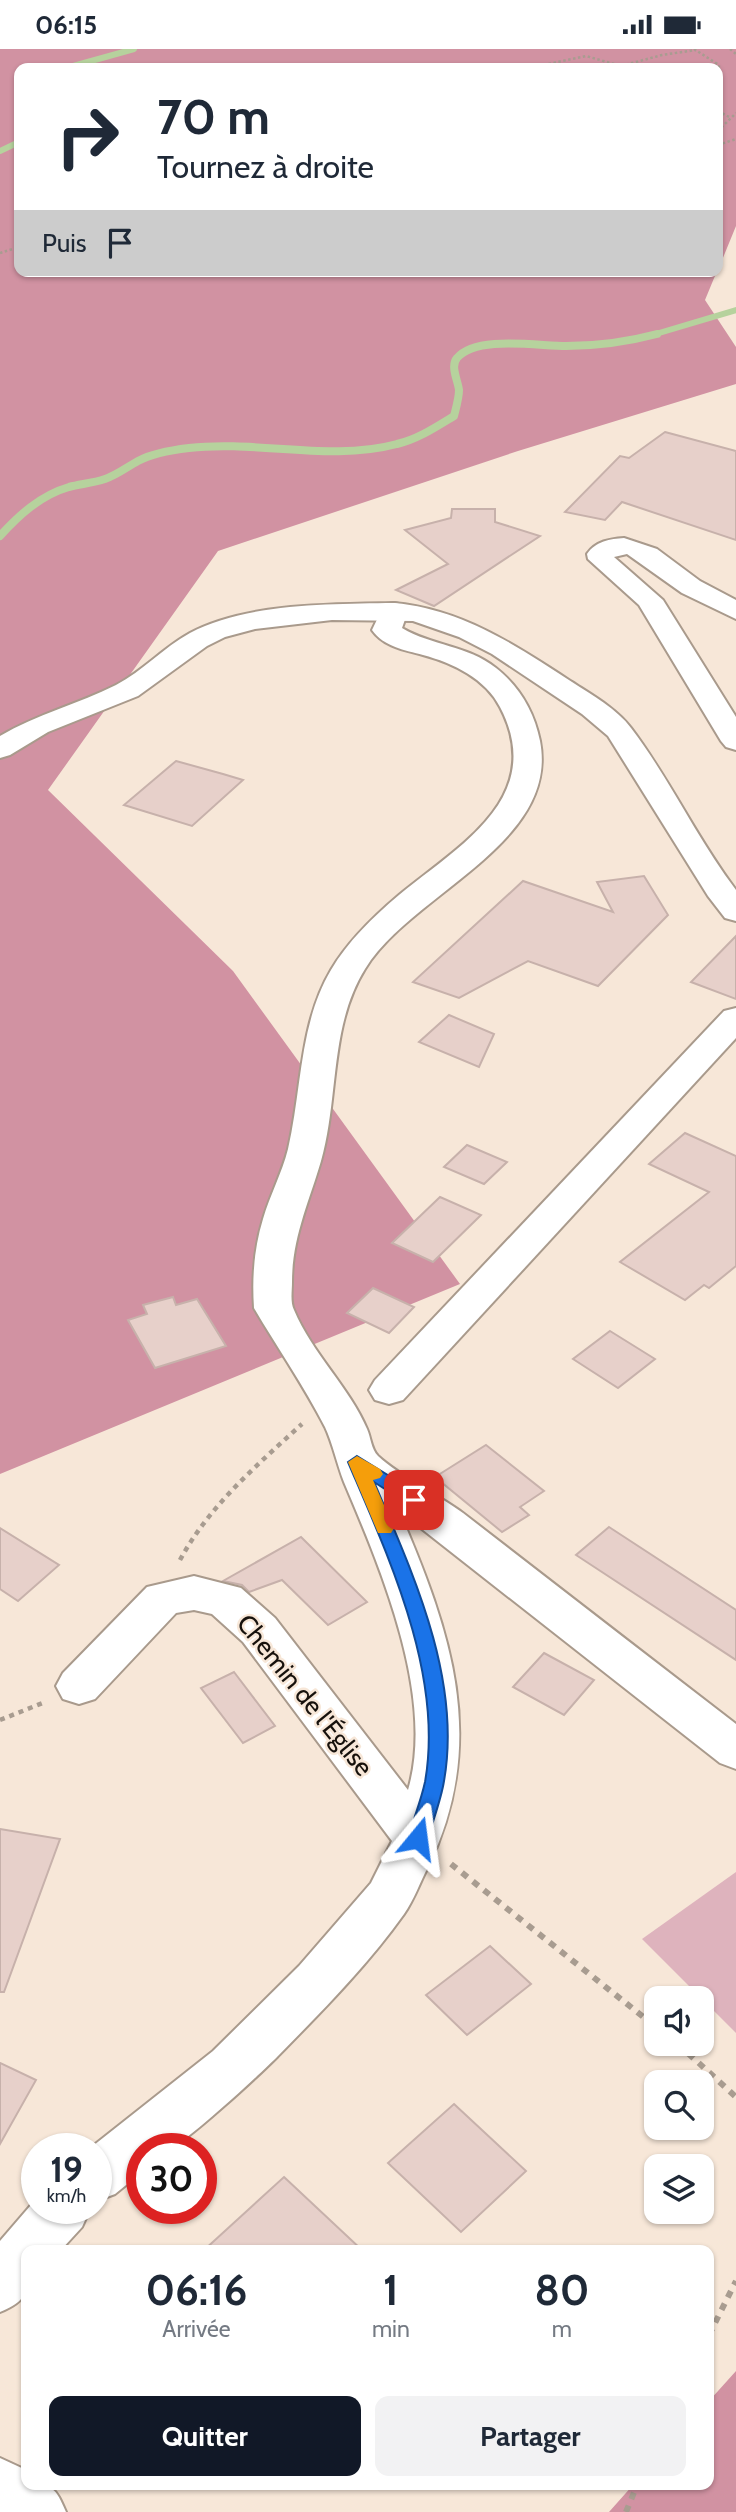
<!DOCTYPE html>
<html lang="fr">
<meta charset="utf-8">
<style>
:root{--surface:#fff;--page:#f2f2f3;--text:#1f2937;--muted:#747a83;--accent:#111827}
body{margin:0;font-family:Cabin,sans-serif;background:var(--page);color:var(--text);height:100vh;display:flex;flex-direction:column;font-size:26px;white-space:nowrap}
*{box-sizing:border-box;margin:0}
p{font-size:23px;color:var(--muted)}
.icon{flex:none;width:38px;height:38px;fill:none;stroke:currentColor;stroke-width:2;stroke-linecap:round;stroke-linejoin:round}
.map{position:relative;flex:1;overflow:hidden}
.sheet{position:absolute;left:21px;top:2196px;width:693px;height:245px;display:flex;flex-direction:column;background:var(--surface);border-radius:14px;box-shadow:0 2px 5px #0004}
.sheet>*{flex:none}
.guide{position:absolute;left:14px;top:14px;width:709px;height:214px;border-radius:14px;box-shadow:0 2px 5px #0004;background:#fff;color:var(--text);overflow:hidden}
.tools{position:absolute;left:644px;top:1937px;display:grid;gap:14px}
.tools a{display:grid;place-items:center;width:70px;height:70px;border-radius:14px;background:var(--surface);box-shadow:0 2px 5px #0004;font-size:35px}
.speed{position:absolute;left:21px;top:2084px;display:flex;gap:14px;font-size:35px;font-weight:700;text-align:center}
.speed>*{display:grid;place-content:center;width:91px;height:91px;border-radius:50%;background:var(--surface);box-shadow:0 2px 5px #0004;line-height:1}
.speed small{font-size:18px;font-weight:400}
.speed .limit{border:10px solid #d22;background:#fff;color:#111}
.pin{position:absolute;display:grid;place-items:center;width:60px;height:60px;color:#fff;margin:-30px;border-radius:14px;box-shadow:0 4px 10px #0006}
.me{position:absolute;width:77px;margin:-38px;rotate:16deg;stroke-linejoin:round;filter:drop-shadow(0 0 5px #0008)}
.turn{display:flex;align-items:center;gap:24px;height:147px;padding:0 28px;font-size:32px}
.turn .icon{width:91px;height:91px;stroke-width:2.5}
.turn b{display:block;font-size:49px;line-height:60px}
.then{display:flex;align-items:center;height:66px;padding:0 28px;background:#0003;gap:14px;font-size:26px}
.eta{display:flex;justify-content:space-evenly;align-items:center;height:119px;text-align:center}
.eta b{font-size:42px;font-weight:700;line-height:49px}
.action{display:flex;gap:14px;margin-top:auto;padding:14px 28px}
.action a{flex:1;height:80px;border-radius:14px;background:var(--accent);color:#fff;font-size:28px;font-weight:700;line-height:80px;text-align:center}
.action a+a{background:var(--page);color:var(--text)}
.status{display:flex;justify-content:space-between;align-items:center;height:49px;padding:0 35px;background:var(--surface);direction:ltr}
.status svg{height:19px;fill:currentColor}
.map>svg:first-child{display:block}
</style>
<div class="status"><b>06:15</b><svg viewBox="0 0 49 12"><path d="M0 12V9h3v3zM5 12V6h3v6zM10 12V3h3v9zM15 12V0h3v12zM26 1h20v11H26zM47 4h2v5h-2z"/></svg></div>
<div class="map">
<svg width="736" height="2463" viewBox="0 0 736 2463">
<rect width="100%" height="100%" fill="#f7e7d8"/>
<!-- green -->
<path fill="#deb3bd" d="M 736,1823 L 736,1984 L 642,1890 Z"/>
<!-- forest -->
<g fill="#d192a2">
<path d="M 0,0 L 736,0 L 736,177 L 718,221 L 718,19 L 19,19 L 19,222 L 717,222 L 705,251 L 736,298 L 736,335 L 518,402 L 218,502 L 48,741 L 233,922 L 460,1235 L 0,1425 Z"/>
<path d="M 736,2322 L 736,2463 L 609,2463 L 633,2436 L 709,2436 L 709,2352 Z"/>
</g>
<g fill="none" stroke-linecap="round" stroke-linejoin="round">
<!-- stream-far1 -->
<g stroke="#b6d29d" stroke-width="6">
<path d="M 66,19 L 134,0"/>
<path d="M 0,102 L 19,93"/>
<path d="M 649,287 L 736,261"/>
</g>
<!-- stream -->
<path stroke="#b6d29d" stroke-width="8" d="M 0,487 C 19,466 41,446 69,438 C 81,435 93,434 105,430 C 117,426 127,418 138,412 C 153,404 172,401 189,399 C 258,391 330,413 397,395 C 418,390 436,378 454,367 C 456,359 459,349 459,341 C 458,332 450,317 457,309 C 476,286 538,297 566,297 C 596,297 627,293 657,285"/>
</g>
<!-- building -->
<g fill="#e7d0ca" stroke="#c7b1ab" stroke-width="2">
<path d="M 665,383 L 736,402 L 736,491 L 622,453 L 605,471 L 565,463 L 620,407 L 629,409 Z"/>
<path d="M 452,460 L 495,460 L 495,473 L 540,487 L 434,557 L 396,541 L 448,515 L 405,481 L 451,469 Z"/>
<path d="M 176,712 L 223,725 L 243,731 L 192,777 L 124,756 Z"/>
<path d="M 644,827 L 668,866 L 598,937 L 528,912 L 459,949 L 413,933 L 523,832 L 613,863 L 597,833 Z"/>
<path d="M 736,887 L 736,950 L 691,933 Z"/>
<path d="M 449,966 L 494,985 L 479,1018 L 419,993 Z"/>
<path d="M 685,1084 L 736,1107 L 736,1217 L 709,1239 L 704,1236 L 685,1251 L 620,1213 L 709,1143 L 649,1115 Z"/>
<path d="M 467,1096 L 507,1113 L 484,1135 L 444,1118 Z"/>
<path d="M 440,1148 L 481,1166 L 433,1213 L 392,1194 Z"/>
<path d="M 373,1239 L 414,1258 L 389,1284 L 347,1264 Z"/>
<path d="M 173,1248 L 176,1256 L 197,1250 L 226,1297 L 155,1319 L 128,1271 L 147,1265 L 143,1256 Z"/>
<path d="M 610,1282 L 655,1310 L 618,1339 L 573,1310 Z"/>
<path d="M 486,1396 L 544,1442 L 520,1458 L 529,1466 L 502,1483 L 435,1428 Z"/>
<path d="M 609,1478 L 736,1561 L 736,1611 L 576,1506 Z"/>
<path d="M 0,1479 L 59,1516 L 18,1552 L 0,1540 Z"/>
<path d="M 301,1488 L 367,1553 L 328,1576 L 282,1531 L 249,1543 L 242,1536 L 223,1532 Z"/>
<path d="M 544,1604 L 594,1631 L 564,1666 L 513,1638 Z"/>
<path d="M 234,1623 L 275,1677 L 243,1694 L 201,1639 Z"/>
<path d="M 0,1780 L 60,1790 L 4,1943 L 0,1943 Z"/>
<path d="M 490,1897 L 531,1935 L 467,1986 L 426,1946 Z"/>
<path d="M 0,2014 L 36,2031 L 0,2095 Z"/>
<path d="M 454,2055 L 526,2122 L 461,2183 L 388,2114 Z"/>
<path d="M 284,2128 L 363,2202 L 203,2202 Z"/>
</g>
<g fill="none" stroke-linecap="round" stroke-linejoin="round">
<!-- minor casing -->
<g stroke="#a99a8c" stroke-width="4">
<g id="minor">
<path d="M 394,554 L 404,556 L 408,562 L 402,579 C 432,597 467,596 496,619 C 520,638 534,663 540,692 C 560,795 410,845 365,920 C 329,978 339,1049 321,1112 C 309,1153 292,1189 292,1233 C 292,1242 290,1253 294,1261 C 312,1304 349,1338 367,1380 C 371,1389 371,1400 378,1407 C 401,1428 437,1445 463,1464 C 554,1535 645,1605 736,1675 L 736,1720 L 720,1714 L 399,1462 C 451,1583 489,1692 428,1818 C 420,1833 414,1851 404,1865 C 367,1917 321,1963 277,2008 C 262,2023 184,2096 168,2100 C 160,2102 150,2100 142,2100 L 142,2123 L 115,2145 L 96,2152 L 96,2100 L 89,2100 L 213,2002 L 299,1917 L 371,1834 L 392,1792 L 243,1593 L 212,1565 L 194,1561 L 176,1564 L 95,1650 L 79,1655 L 63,1650 L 56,1637 L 63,1624 L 147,1538 L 194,1527 L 241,1539 L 275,1569 L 408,1741 C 436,1648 380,1518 344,1433 C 337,1415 333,1395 325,1378 C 304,1337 277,1298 254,1259 C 252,1229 254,1199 263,1170 C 270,1146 282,1124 288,1100 C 302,1040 299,975 331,921 C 348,892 373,868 399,846 C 457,798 548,749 500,658 C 486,630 453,614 423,606 C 405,601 384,598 372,581 L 384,556 Z"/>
<path d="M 736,959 L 736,989 L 403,1351 L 389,1355 L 375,1351 L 369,1341 L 375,1331 L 724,962 Z"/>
<path d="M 37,2149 L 37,2160 L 90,2160 L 82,2178 L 60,2202 L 26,2202 C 26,2236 36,2248 0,2263 L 0,2192 Z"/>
<path d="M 0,2409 L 26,2421 L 26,2436 C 54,2436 55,2438 66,2463 L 0,2463 Z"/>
</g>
</g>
<!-- secondary casing -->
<g stroke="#a99a8c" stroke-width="4">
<g id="secondary">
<path d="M 624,489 L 657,500 L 700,532 L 736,551 L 736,570 L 682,544 L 627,505 L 614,508 L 663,551 L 736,668 L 736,701 L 726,698 L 721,692 L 639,556 L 588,510 L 587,505 C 596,492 610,490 624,489 Z"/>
<path d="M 394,554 C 462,560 517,597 572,633 C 592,646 617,660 631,679 C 670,730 697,790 736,841 L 736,872 L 725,869 L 708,847 L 608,687 L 582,665 L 492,605 L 459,588 L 413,572 L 332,571 L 255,580 L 225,588 L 207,597 L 138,647 L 48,683 L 10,706 L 0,709 L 0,687 C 37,665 78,655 116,636 C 143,622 164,598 190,584 C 246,554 331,555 394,554 Z"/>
</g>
</g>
<!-- path-far2 -->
<g stroke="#a89c90" stroke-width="2.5" stroke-dasharray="2.5 2.5" stroke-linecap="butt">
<path d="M 694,0 L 719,16 L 718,33"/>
<path d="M 730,0 L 736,5"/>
<path d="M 529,19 L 586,7 L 621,17 L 662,6 L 696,1"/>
<path d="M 718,62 L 731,69"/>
<path d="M 718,82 L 736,64"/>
<path d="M 718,96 L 736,90"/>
<path d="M 0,204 L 19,198"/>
</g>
<!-- path-far1 -->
<g stroke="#a89c90" stroke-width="4.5" stroke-dasharray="5 5" stroke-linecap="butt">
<path d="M 180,1511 C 209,1457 257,1416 302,1375"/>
<path d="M 0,1671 L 45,1653"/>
</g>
<!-- path -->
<g stroke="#a89c90" stroke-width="6" stroke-dasharray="7 7" stroke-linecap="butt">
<path d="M 451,1815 L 656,1978"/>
<path d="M 678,1995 L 736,2048"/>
<path d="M 709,2286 L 736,2232"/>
<path d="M 626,2463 L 637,2436"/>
</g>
<!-- minor -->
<use href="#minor" fill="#fff" fill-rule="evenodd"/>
<!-- secondary -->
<use href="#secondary" fill="#fff" fill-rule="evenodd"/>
</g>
<!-- route -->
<path fill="#1a73e8" stroke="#114b97" stroke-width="2" d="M 357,1407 L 420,1446 L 423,1451 L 420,1455 L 408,1455 L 374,1433 C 413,1525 462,1630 444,1732 C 441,1751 433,1771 428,1789 L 425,1795 L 418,1797 L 411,1795 L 408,1789 C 413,1771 421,1752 425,1733 C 444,1626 389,1509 348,1413 Z"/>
<!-- slow -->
<path fill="#f59e0b" d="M 357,1407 L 380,1420 L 383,1425 L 380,1429 L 373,1431 L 394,1479 L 391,1484 L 378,1484 L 376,1479 L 348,1413 Z"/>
<g text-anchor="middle" stroke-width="5" stroke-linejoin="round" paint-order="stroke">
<!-- street labels -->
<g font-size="26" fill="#16110c" stroke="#f7e7d8">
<text transform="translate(305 1646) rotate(51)" y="9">Chemin de l'Église</text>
</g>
</g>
</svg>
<div class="tools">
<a><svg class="icon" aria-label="sound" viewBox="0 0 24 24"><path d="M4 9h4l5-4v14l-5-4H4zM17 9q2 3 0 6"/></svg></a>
<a><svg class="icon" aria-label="search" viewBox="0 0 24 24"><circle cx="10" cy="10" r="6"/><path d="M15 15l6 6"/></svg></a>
<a><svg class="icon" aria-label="layers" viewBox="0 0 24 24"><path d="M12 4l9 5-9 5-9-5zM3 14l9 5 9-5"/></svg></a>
</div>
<div class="speed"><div>19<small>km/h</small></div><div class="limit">30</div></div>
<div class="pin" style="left:414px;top:1451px;background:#d93025"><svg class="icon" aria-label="arrive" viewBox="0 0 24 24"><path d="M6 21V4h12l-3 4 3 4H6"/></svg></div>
<svg class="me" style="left:418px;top:1789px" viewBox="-20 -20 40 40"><path d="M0-17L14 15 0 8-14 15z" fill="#1a73e8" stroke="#fff" stroke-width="4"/></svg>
<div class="guide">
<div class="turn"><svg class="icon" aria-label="right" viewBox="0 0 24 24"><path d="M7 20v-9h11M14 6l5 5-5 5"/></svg><div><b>70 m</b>Tournez à droite</div></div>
<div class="then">Puis<svg class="icon" aria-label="arrive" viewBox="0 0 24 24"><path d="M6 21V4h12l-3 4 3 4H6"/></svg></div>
</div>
<section class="sheet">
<div class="eta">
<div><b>06:16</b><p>Arrivée</p></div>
<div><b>1</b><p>min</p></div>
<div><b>80</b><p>m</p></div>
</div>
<div class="action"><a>Quitter</a><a>Partager</a></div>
</section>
</div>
